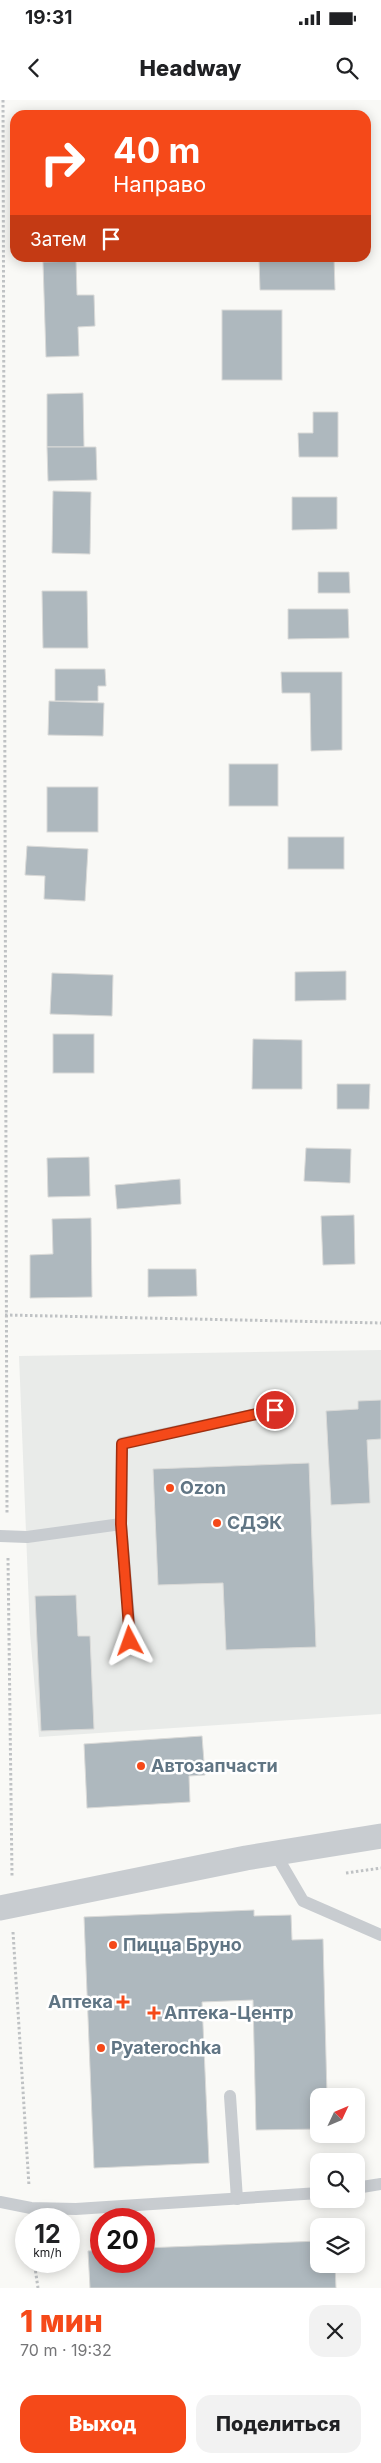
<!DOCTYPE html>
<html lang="ru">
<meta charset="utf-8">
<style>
:root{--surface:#fff;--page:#f2f2f2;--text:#202124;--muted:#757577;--accent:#f54919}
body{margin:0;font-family:Inter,sans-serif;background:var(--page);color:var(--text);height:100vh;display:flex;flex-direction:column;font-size:19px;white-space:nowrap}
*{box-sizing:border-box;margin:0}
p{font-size:16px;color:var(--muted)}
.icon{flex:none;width:28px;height:28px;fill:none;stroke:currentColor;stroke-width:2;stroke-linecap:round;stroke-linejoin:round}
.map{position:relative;height:2188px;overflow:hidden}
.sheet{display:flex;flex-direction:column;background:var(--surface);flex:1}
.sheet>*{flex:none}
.top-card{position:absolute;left:10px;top:10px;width:361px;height:152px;border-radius:15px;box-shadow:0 2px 12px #0003;background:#f54919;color:#fff;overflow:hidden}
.needle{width:32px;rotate:46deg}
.fabs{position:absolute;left:310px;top:1988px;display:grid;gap:10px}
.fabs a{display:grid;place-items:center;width:55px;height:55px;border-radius:10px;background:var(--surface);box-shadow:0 2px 12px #0003;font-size:25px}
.speed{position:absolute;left:15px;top:2108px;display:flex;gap:10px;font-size:25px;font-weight:700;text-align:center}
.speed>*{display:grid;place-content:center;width:65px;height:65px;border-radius:50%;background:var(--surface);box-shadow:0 2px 12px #0003;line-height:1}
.speed small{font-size:12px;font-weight:400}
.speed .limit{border:8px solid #d22;background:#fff;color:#111}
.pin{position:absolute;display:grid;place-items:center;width:42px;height:42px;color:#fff;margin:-21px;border:2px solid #fff;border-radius:50%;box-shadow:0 1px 5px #0007}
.me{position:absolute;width:55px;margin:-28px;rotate:356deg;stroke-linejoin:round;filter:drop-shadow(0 0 4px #0008)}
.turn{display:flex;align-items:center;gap:18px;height:105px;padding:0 20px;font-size:22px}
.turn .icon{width:65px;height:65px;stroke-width:2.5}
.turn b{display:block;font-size:35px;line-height:42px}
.then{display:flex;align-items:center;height:48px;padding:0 20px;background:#0003;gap:10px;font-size:19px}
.round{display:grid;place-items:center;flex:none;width:52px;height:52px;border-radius:15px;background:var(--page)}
.head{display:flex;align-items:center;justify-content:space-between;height:85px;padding:0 20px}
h1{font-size:30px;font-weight:800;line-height:38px;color:var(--accent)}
.button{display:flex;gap:10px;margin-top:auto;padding:10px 20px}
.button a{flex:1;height:58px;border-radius:15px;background:var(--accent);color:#fff;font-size:20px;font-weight:800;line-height:58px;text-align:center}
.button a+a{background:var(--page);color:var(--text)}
.status{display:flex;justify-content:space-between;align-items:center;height:35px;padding:0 25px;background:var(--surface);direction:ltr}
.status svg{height:14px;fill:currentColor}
header{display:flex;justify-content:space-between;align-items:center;height:65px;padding:0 20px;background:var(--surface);font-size:22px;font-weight:800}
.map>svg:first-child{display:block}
</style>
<div class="status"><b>19:31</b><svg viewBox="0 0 49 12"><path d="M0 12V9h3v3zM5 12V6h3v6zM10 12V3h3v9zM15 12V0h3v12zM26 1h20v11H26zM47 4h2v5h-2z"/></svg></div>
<header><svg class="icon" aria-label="back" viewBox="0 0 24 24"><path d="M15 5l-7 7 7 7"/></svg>Headway<svg class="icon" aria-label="search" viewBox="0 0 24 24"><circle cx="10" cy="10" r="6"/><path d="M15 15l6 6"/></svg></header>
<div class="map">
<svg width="381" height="2188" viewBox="0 0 381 2188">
<rect width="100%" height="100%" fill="#f9f9f6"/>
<!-- built -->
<path fill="#e9ebe9" d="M 381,1250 L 381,1614 L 39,1637 L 30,1533 L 19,1256 Z"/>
<!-- building -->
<g fill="#aeb8be" stroke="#dadad8">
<path d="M 259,158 L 334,158 L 335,190 L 260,190 Z"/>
<path d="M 76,161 L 77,195 L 94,195 L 95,226 L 78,227 L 79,256 L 46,257 L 43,162 Z"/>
<rect x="222" y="210" width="60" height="70"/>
<path d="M 83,293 L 84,347 L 47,347 L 47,294 Z"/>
<path d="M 313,312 L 338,312 L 338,357 L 299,357 L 298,333 L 313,333 Z"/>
<path d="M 47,347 L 96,347 L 97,380 L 48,381 Z"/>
<path d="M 53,391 L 91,392 L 90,454 L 52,453 Z"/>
<path d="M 292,397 L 337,397 L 337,429 L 292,430 Z"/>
<path d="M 318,472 L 349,472 L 350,493 L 318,493 Z"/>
<path d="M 42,491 L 87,491 L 88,548 L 43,548 Z"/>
<path d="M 288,509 L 348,509 L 349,538 L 288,539 Z"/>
<path d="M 55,569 L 105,569 L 106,586 L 98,586 L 98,601 L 55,601 Z"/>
<path d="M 281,572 L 342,572 L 342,650 L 311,651 L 310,593 L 282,593 Z"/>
<path d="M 49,601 L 104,603 L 103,636 L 48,635 Z"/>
<rect x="229" y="664" width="49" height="42"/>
<rect x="47" y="687" width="51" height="45"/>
<rect x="288" y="737" width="56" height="32"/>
<path d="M 27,746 L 88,749 L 85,801 L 44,799 L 45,776 L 25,775 Z"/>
<path d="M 346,871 L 346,900 L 295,901 L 295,872 Z"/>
<path d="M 52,873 L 113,875 L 112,916 L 50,914 Z"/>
<rect x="53" y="934" width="41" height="39"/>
<path d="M 253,939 L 302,940 L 302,989 L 252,989 Z"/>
<path d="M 337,984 L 370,984 L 369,1009 L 337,1009 Z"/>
<path d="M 306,1048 L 351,1049 L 350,1083 L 304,1081 Z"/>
<path d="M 89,1057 L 90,1096 L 48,1097 L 47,1058 Z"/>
<path d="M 180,1079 L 181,1104 L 117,1109 L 115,1085 Z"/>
<path d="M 354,1115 L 355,1164 L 323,1165 L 321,1116 Z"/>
<path d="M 91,1118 L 92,1197 L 30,1198 L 30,1155 L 53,1154 L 52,1119 Z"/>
<path d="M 148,1169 L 196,1169 L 197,1196 L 148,1197 Z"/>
<path d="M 381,1300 L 381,1339 L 367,1340 L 370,1403 L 331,1405 L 326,1311 L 358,1309 L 358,1301 Z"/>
<path d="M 309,1363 L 316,1547 L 226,1550 L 223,1483 L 158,1485 L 153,1369 Z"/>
<path d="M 76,1495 L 78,1536 L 90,1536 L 94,1629 L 41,1631 L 35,1496 Z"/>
<path d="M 202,1636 L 205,1675 L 189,1676 L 190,1702 L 87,1708 L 84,1644 Z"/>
<path d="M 254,1810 L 254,1816 L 291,1815 L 292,1840 L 323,1839 L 327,1996 L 319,1996 L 319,2029 L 256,2030 L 253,1900 L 202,1902 L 209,2063 L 94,2068 L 84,1817 Z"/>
<path d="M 319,2141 L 319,2164 L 335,2164 L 336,2188 L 90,2188 L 88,2151 L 101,2150 L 101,2161 L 144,2161 L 144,2148 Z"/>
</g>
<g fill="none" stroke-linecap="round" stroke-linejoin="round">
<!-- path -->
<g stroke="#bfc2c4" stroke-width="3" stroke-dasharray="2.5 2.5" stroke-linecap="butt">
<path d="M 3,0 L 7,1414"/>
<path d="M 5,1215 L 381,1223"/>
<path d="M 8,1458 L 12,1776"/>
<path d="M 346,1773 L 381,1768"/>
<path d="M 13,1832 L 29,2086"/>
<path d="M 34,2161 L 38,2188"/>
</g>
<!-- service -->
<g stroke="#c8ccd0" stroke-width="12">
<path d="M 121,1424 L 122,1343 L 275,1310"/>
<path d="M 0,1436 L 27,1437 L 121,1424 L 131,1541"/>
<path d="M 275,1753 L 303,1801 L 381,1835"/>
<path d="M 230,1996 L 237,2099"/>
<path d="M 356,2088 L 381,2084"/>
<path d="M 0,2102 L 31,2108 L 76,2109 L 319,2093"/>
</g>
<!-- minor -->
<path stroke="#c8ccd0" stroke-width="25" d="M 0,1808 L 246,1758 L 381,1736"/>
</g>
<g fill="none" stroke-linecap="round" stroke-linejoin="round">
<!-- route casing -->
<g stroke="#9f2f10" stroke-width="12">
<path id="route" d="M 130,1541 L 121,1424 L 122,1344 L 275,1310"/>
</g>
<!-- route -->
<use href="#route" stroke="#f54919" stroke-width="9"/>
</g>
<!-- markers -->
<g fill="#f54919" stroke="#fff" stroke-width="2">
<circle cx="170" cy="1388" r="5"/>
<circle cx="217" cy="1423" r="5"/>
<circle cx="141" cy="1666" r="5"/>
<circle cx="113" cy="1845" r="5"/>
<path d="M120.5 1894.5h5v5h5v5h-5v5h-5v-5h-5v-5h5z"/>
<path d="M151.5 1905.5h5v5h5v5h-5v5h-5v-5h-5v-5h5z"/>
<circle cx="101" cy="1948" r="5"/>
</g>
<g text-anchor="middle" stroke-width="5" stroke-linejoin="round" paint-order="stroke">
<!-- poi labels -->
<g font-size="18" font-weight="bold" fill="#607584" stroke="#fff" text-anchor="start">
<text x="180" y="1394">Ozon</text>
<text x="227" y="1429">СДЭК</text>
<text x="151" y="1672">Автозапчасти</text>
<text x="123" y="1851">Пицца Бруно</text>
<text x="113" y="1908" text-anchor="end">Аптека</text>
<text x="164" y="1919">Аптека-Центр</text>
<text x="111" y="1954">Pyaterochka</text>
</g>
</g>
</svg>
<div class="fabs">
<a><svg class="needle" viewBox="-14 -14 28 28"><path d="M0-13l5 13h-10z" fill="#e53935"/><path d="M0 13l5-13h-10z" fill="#757577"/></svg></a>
<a><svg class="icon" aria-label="search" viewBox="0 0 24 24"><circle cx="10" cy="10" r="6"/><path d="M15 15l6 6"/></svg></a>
<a><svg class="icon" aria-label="layers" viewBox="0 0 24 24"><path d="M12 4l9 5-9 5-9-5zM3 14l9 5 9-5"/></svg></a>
</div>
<div class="speed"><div>12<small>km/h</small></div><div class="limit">20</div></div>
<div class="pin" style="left:275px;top:1310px;background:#d93025"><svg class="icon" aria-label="arrive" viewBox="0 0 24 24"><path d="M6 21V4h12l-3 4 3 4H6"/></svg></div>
<svg class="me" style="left:130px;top:1541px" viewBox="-20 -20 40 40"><path d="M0-17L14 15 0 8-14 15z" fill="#f54919" stroke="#fff" stroke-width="4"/></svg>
<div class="top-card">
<div class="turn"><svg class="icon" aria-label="right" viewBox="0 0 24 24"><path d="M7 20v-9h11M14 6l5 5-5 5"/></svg><div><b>40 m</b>Направо</div></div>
<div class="then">Затем<svg class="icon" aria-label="arrive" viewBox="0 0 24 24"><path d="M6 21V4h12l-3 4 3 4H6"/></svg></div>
</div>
</div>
<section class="sheet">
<div class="head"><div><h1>1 мин</h1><p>70 m · 19:32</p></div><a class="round"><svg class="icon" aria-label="close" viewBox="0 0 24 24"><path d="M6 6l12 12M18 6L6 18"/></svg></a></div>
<div class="button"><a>Выход</a><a>Поделиться</a></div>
</section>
